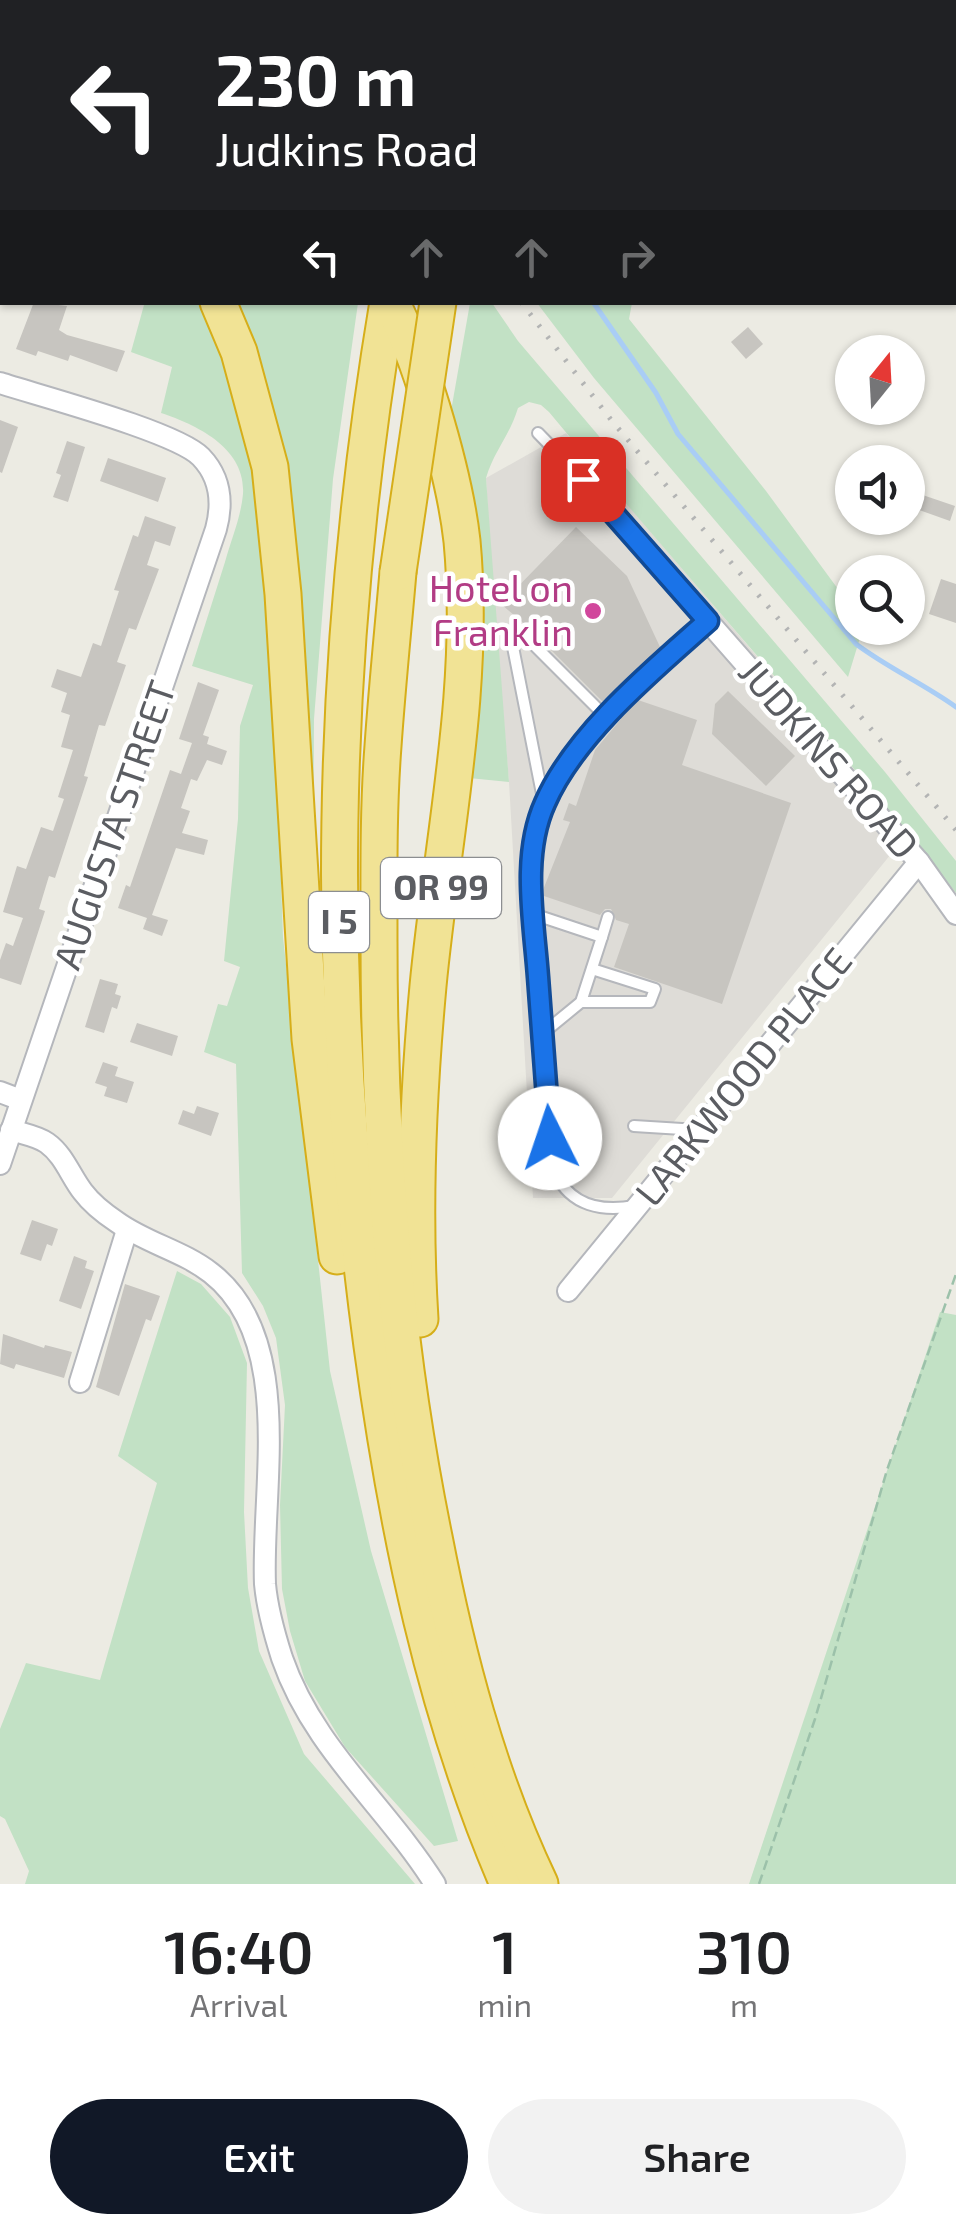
<!DOCTYPE html>
<style>
:root{--surface:#fff;--page:#f2f2f2;--text:#202124;--muted:#757577;--accent:#111827}
body{margin:0;font-family:"Exo 2",sans-serif;background:var(--page);color:var(--text);height:100vh;display:flex;flex-direction:column;font-size:38px;white-space:nowrap}
*{box-sizing:border-box;margin:0}
p{font-size:32px;color:var(--muted)}
.icon{flex:none;width:55px;height:55px;fill:none;stroke:currentColor;stroke-width:2;stroke-linecap:round;stroke-linejoin:round}
.map{position:relative;height:1884px;overflow:hidden}
.details{display:flex;flex-direction:column;background:var(--surface);flex:1}
.details>*{flex:none}
.banner{position:absolute;left:0px;top:0px;width:958px;height:305px;box-shadow:0 2px 8px #0004;background:#202124;color:#fff;overflow:hidden}
.needle{width:65px;rotate:18deg}
.fabs{position:absolute;left:835px;top:335px;display:grid;gap:20px}
.fabs a{display:grid;place-items:center;width:90px;height:90px;border-radius:50%;background:var(--surface);box-shadow:0 2px 8px #0004;font-size:50px}
.pin{position:absolute;display:grid;place-items:center;width:85px;height:85px;color:#fff;margin:-42px;border-radius:20px;box-shadow:0 5px 15px #0006}
.me{position:absolute;width:110px;margin:-55px;rotate:356deg;stroke-linejoin:round;filter:drop-shadow(0 0 8px #0008)}
.turn{display:flex;align-items:center;gap:35px;height:210px;padding:0 50px;font-size:45px}
.turn .icon{width:130px;height:130px;stroke-width:2.5}
.turn b{display:block;font-size:70px;line-height:85px}
.lanes{display:flex;align-items:center;height:95px;padding:0 50px;background:#0003;justify-content:center;gap:50px;direction:ltr}
.lanes .off{opacity:.35}
.eta{display:flex;justify-content:space-evenly;align-items:center;height:170px;text-align:center}
.eta b{font-size:60px;font-weight:600;line-height:70px}
.cta{display:flex;gap:20px;margin-top:auto;padding:20px 50px}
.cta a{flex:1;height:115px;border-radius:60px;background:var(--accent);color:#fff;font-size:40px;font-weight:600;line-height:115px;text-align:center}
.cta a+a{background:var(--page);color:var(--text)}
.map>svg:first-child{display:block}
</style>
<div class="map">
<svg width="956" height="1884" viewBox="0 0 956 1884">
<rect width="100%" height="100%" fill="#ecebe3"/>
<!-- industrial -->
<path fill="#dedcd7" d="M 566,433 L 908,833 L 612,1198 L 533,1198 L 509,782 L 492,582 L 486,478 Z"/>
<!-- green -->
<g fill="#c2e1c5">
<path d="M 138,303 L 204,303 L 232,385 L 253,464 L 264,531 L 274,681 L 283,937 L 330,1371 L 371,1551 L 458,1841 L 434,1846 L 345,1747 L 305,1681 L 290,1631 L 282,1589 L 280,1505 L 285,1405 L 276,1338 L 263,1306 L 242,1273 L 236,1064 L 204,1052 L 218,1004 L 227,1006 L 240,967 L 224,961 L 238,819 L 240,726 L 253,685 L 192,666 C 203,631 214,597 225,562 C 231,540 241,517 243,494 C 246,448 197,425 161,413 L 172,367 L 131,352 L 144,305 Z"/>
<path d="M 237,303 L 358,303 L 333,479 L 314,719 L 313,906 L 258,358 Z"/>
<path d="M 470,303 L 492,303 L 518,341 L 885,772 L 956,861 L 956,893 C 825,729 683,574 549,412 L 541,405 L 529,402 L 518,408 C 509,437 495,449 486,478 L 509,782 L 469,778 L 468,476 L 451,411 Z"/>
<path d="M 537,303 L 632,303 L 629,319 L 766,491 L 838,589 L 852,601 L 852,628 L 863,628 L 848,677 L 594,378 Z"/>
<path d="M 177,1271 L 201,1284 L 230,1317 L 247,1363 L 244,1512 L 248,1588 L 259,1651 L 304,1754 L 415,1884 L 25,1884 L 29,1871 L 5,1819 L 0,1816 L 0,1729 L 26,1663 L 100,1680 L 157,1483 L 118,1456 Z"/>
<path d="M 940,1312 L 956,1315 L 956,1884 L 749,1884 Z"/>
</g>
<g fill="none" stroke-linecap="round" stroke-linejoin="round">
<!-- stream -->
<g stroke="#a9cdf5" stroke-width="5">
<path d="M 955,184 L 956,184"/>
<path d="M 593,302 L 656,393 L 678,434 L 856,644 C 888,668 924,684 956,707"/>
</g>
</g>
<!-- building -->
<g fill="#c7c5c0">
<path d="M 34,302 L 67,306 L 59,330 L 67,335 L 125,351 L 117,372 L 70,355 L 68,361 L 38,351 L 36,356 L 16,349 Z"/>
<path d="M 748,327 L 763,344 L 746,359 L 731,342 Z"/>
<path d="M 0,420 L 18,427 L 2,473 L 0,472 Z"/>
<path d="M 67,441 L 85,447 L 68,502 L 53,497 L 61,475 L 56,473 Z"/>
<path d="M 108,458 L 166,478 L 158,502 L 100,481 Z"/>
<path d="M 908,490 L 955,506 L 950,521 L 908,506 Z"/>
<path d="M 145,516 L 176,527 L 170,546 L 155,541 L 147,565 L 159,569 L 136,630 L 129,628 L 117,662 L 126,665 L 105,726 L 99,725 L 84,776 L 88,777 L 55,878 L 49,876 L 39,909 L 45,911 L 21,985 L 0,978 L 0,960 L 6,943 L 13,946 L 23,918 L 3,912 L 17,866 L 26,869 L 41,827 L 53,831 L 64,799 L 58,797 L 73,750 L 61,747 L 70,715 L 61,712 L 67,693 L 51,687 L 57,669 L 81,677 L 93,643 L 101,646 L 119,591 L 114,590 L 133,535 L 138,537 Z"/>
<path d="M 576,527 L 627,576 L 660,647 L 605,704 L 528,627 L 501,604 Z"/>
<path d="M 941,579 L 956,584 L 956,623 L 929,614 Z"/>
<path d="M 198,682 L 219,690 L 203,735 L 209,737 L 207,744 L 227,751 L 222,765 L 207,760 L 197,781 L 191,779 L 181,808 L 190,811 L 182,833 L 208,840 L 204,855 L 176,848 L 152,915 L 168,920 L 162,936 L 143,929 L 147,918 L 118,908 L 126,885 L 130,887 L 170,770 L 181,774 L 192,743 L 179,739 Z"/>
<path d="M 728,691 L 795,756 L 766,786 L 712,734 L 715,704 Z"/>
<path d="M 635,699 L 697,720 L 682,765 L 791,803 L 722,1004 L 614,967 L 629,924 L 616,920 L 611,909 L 605,909 L 600,915 L 541,895 L 570,822 L 563,820 L 569,803 L 576,806 L 595,750 L 621,719 L 618,716 Z"/>
<path d="M 100,979 L 118,984 L 115,994 L 121,996 L 117,1009 L 112,1007 L 104,1033 L 85,1027 Z"/>
<path d="M 137,1023 L 178,1036 L 172,1056 L 130,1042 Z"/>
<path d="M 103,1062 L 118,1067 L 115,1076 L 134,1082 L 127,1103 L 104,1096 L 107,1087 L 95,1083 Z"/>
<path d="M 197,1106 L 219,1113 L 211,1136 L 178,1124 L 183,1110 L 194,1114 Z"/>
<path d="M 32,1220 L 58,1229 L 52,1246 L 47,1244 L 41,1261 L 20,1254 Z"/>
<path d="M 74,1256 L 87,1261 L 85,1268 L 94,1271 L 81,1309 L 59,1301 Z"/>
<path d="M 125,1284 L 160,1296 L 151,1321 L 146,1319 L 119,1396 L 96,1387 Z"/>
<path d="M 3,1334 L 44,1348 L 45,1345 L 72,1352 L 64,1378 L 16,1364 L 14,1369 L 0,1364 Z"/>
</g>
<g fill="none" stroke-linecap="round" stroke-linejoin="round">
<!-- service casing -->
<g stroke="#b5b7bc" stroke-width="14">
<g id="service">
<path d="M 538,433 L 576,472"/>
<path d="M 544,804 L 512,642 L 522,633 L 606,717"/>
<path d="M 533,914 L 602,937 L 581,1002 L 542,1034"/>
<path d="M 602,937 L 608,917"/>
<path d="M 581,1002 L 650,1002 L 655,989 L 592,969"/>
<path d="M 634,1126 L 698,1130"/>
<path d="M 635,1206 C 602,1212 571,1206 556,1174 C 543,1118 544,1057 540,999 C 536,953 525,892 532,847 C 548,754 641,681 707,621"/>
</g>
</g>
<!-- minor casing -->
<g stroke="#b5b7bc" stroke-width="24">
<g id="minor">
<path d="M 0,27 L 2,33"/>
<path d="M 0,289 L 2,282"/>
<path d="M 0,383 C 40,396 177,432 201,457 C 221,478 223,503 216,529 L 0,1164"/>
<path d="M 577,472 L 919,862 L 956,914"/>
<path d="M 0,1092 L 21,1100"/>
<path d="M 11,1130 C 23,1134 37,1136 47,1143 C 64,1155 71,1177 83,1192 C 92,1204 105,1214 117,1222 C 146,1243 183,1251 211,1273 C 296,1339 261,1489 265,1584 C 267,1607 275,1636 282,1658 C 313,1748 386,1806 435,1884"/>
<path d="M 568,1291 L 919,862"/>
<path d="M 80,1382 L 127,1230"/>
</g>
</g>
<!-- motorway casing -->
<g stroke="#d6ae19" stroke-width="39">
<g id="motorway">
<path d="M 62,0 L 64,2"/>
<path d="M 198,0 L 200,2"/>
<path d="M 453,2 L 453,0"/>
<path d="M 507,2 L 508,0"/>
<path d="M 218,302 L 239,352 L 270,467 L 283,594 L 310,1039 L 337,1256"/>
<path d="M 388,302 C 329,655 324,992 372,1346 C 397,1530 434,1713 508,1884"/>
<path d="M 391,302 C 409,336 421,372 432,408 C 445,451 457,496 462,541 C 476,689 442,839 428,986 C 418,1095 413,1209 420,1319"/>
<path d="M 398,572 C 393,630 387,688 383,746 C 378,811 379,877 379,942 C 379,1142 394,1341 434,1537 C 457,1656 488,1775 540,1884"/>
</g>
</g>
<!-- path -->
<g stroke="#9cc1aa" stroke-width="2.5" stroke-dasharray="10 5" stroke-linecap="butt">
<path d="M 362,0 L 365,2"/>
<path d="M 759,1884 L 815,1719 L 887,1470 L 956,1274"/>
</g>
<!-- service -->
<use href="#service" stroke="#fff" stroke-width="10"/>
<!-- minor -->
<use href="#minor" stroke="#fff" stroke-width="20"/>
<!-- motorway -->
<use href="#motorway" stroke="#f1e395" stroke-width="35"/>
<!-- rail -->
<g stroke="#b3b4b4" stroke-width="5" stroke-dasharray="2.5 12" stroke-linecap="butt">
<path d="M 305,0 L 307,2"/>
<path d="M 521,302 L 612,421 L 956,830"/>
</g>
<!-- motorway-bridge casing -->
<g stroke="#d6ae19" stroke-width="39" stroke-linecap="butt">
<path id="motorway-bridge" d="M 398,572 L 438,302"/>
</g>
<!-- motorway-bridge -->
<use href="#motorway-bridge" stroke="#f1e395" stroke-width="35"/>
</g>
<g fill="none" stroke-linecap="round" stroke-linejoin="round">
<!-- route casing -->
<g stroke="#114b97" stroke-width="25">
<path id="route" d="M 550,1138 C 546,1085 542,1031 538,977 C 534,921 521,856 545,803 C 575,734 653,670 708,621 L 583,479"/>
</g>
<!-- route -->
<use href="#route" stroke="#1a73e8" stroke-width="18"/>
</g>
<!-- markers -->
<circle fill="#d1479c" stroke="#fff" stroke-width="4" cx="593" cy="611" r="10"/>
<g text-anchor="middle" stroke-width="9" stroke-linejoin="round" paint-order="stroke">
<!-- shield labels -->
<g fill="#fff" stroke="#8c8e91" stroke-width="2.5">
<rect x="381" y="858" width="120" height="60" rx="8"/>
<rect x="309" y="892" width="60" height="60" rx="8"/>
</g>
<g font-size="35" font-weight="bold" fill="#5b5d62">
<text x="441" y="900">OR 99</text>
<text x="339" y="934">I 5</text>
</g>
<!-- hotel labels -->
<g font-size="38" fill="#b23c85" stroke="#fff" text-anchor="end">
<text x="573" y="602">Hotel on<tspan x="573" dy="44">Franklin</tspan></text>
</g>
<!-- street labels -->
<g font-size="38" fill="#5b5d62" stroke="#fff">
<text transform="translate(828 759) rotate(49)" y="13">JUDKINS ROAD</text>
<text transform="translate(115 825) rotate(-71)" y="13">AUGUSTA STREET</text>
<text transform="translate(744 1077) rotate(-51)" y="13">LARKWOOD PLACE</text>
</g>
</g>
</svg>
<div class="fabs">
<a><svg class="needle" viewBox="-14 -14 28 28"><path d="M0-13l5 13h-10z" fill="#e53935"/><path d="M0 13l5-13h-10z" fill="#757577"/></svg></a>
<a><svg class="icon" aria-label="sound" viewBox="0 0 24 24"><path d="M4 9h4l5-4v14l-5-4H4zM17 9q2 3 0 6"/></svg></a>
<a><svg class="icon" aria-label="search" viewBox="0 0 24 24"><circle cx="10" cy="10" r="6"/><path d="M15 15l6 6"/></svg></a>
</div>
<div class="pin" style="left:583px;top:479px;background:#d93025"><svg class="icon" aria-label="arrive" viewBox="0 0 24 24"><path d="M6 21V4h12l-3 4 3 4H6"/></svg></div>
<svg class="me" style="left:550px;top:1138px" viewBox="-20 -20 40 40"><circle r="19" fill="#fff"/><path d="M0-13L10 11 0 6-10 11z" fill="#1a73e8"/></svg>
<div class="banner">
<div class="turn"><svg class="icon" aria-label="left" viewBox="0 0 24 24"><path d="M17 20v-9H6M10 6l-5 5 5 5"/></svg><div><b>230 m</b>Judkins Road</div></div>
<div class="lanes"><svg class="icon" aria-label="left" viewBox="0 0 24 24"><path d="M17 20v-9H6M10 6l-5 5 5 5"/></svg><svg class="icon off" aria-label="ahead" viewBox="0 0 24 24"><path d="M12 20V5M6 11l6-6 6 6"/></svg><svg class="icon off" aria-label="ahead" viewBox="0 0 24 24"><path d="M12 20V5M6 11l6-6 6 6"/></svg><svg class="icon off" aria-label="right" viewBox="0 0 24 24"><path d="M7 20v-9h11M14 6l5 5-5 5"/></svg></div>
</div>
</div>
<section class="details">
<div class="eta">
<div><b>16:40</b><p>Arrival</p></div>
<div><b>1</b><p>min</p></div>
<div><b>310</b><p>m</p></div>
</div>
<div class="cta"><a>Exit</a><a>Share</a></div>
</section>
